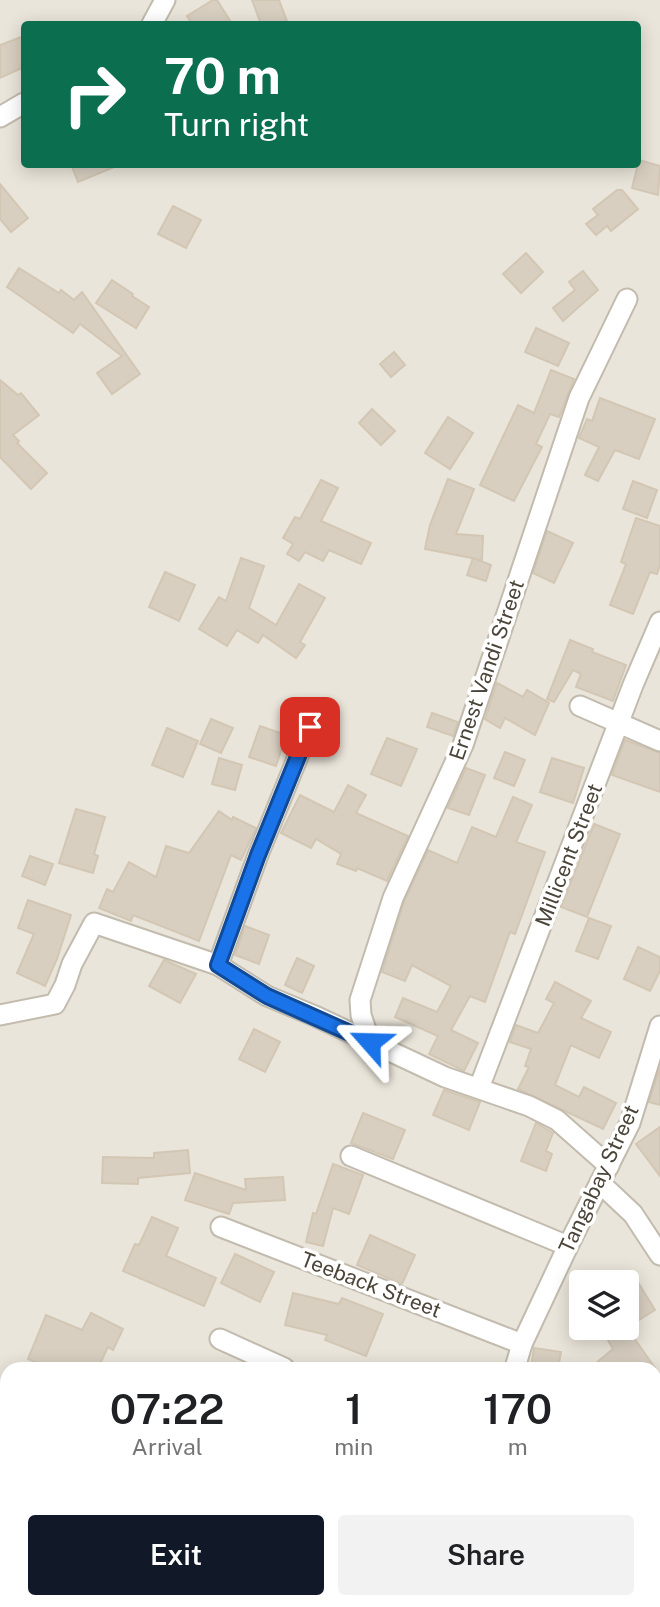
<!DOCTYPE html>
<style>
:root{--surface:#fff;--page:#f2f2f2;--text:#202124;--muted:#757577;--accent:#111827}
body{margin:0;font-family:"Public Sans",sans-serif;background:var(--page);color:var(--text);height:100vh;display:flex;flex-direction:column;font-size:26px;white-space:nowrap}
*{box-sizing:border-box;margin:0}
p{font-size:23px;color:var(--muted)}
.icon{flex:none;width:38px;height:38px;fill:none;stroke:currentColor;stroke-width:2;stroke-linecap:round;stroke-linejoin:round}
.map{position:relative;flex:1;overflow:hidden}
.panel{position:absolute;left:0px;top:1362px;width:662px;height:247px;display:flex;flex-direction:column;background:var(--surface);border-radius:21px 21px 0 0;box-shadow:0 4px 18px #0003}
.panel>*{flex:none}
.top-card{position:absolute;left:21px;top:21px;width:620px;height:147px;border-radius:7px;box-shadow:0 4px 18px #0003;background:#0b6e4f;color:#fff;overflow:hidden}
.fabs{position:absolute;left:569px;top:1270px;display:grid;gap:14px}
.fabs a{display:grid;place-items:center;width:70px;height:70px;border-radius:7px;background:var(--surface);box-shadow:0 4px 18px #0003;font-size:35px}
.pin{position:absolute;display:grid;place-items:center;width:60px;height:60px;color:#fff;margin:-30px;border-radius:14px;box-shadow:0 4px 10px #0006}
.me{position:absolute;width:77px;margin:-38px;rotate:295deg;stroke-linejoin:round;filter:drop-shadow(0 0 5px #0008)}
.turn{display:flex;align-items:center;gap:24px;height:147px;padding:0 28px;font-size:32px}
.turn .icon{width:91px;height:91px;stroke-width:2.5}
.turn b{display:block;font-size:49px;line-height:60px}
.eta{display:flex;justify-content:space-evenly;align-items:center;height:119px;text-align:center}
.eta b{font-size:42px;font-weight:600;line-height:49px}
.button{display:flex;gap:14px;margin-top:auto;padding:14px 28px}
.button a{flex:1;height:80px;border-radius:7px;background:var(--accent);color:#fff;font-size:28px;font-weight:600;line-height:80px;text-align:center}
.button a+a{background:var(--page);color:var(--text)}
.map>svg:first-child{display:block}
</style>
<div class="map">
<svg width="660" height="1607" viewBox="0 0 660 1607">
<rect width="100%" height="100%" fill="#f6f3ec"/>
<!-- residential -->
<path fill="#eae5da" fill-rule="evenodd" d="M 0,0 L 660,0 L 660,1607 L 0,1607 ZM 24,24 L 637,24 L 637,164 L 24,164 ZM 581,1283 L 626,1283 L 626,1328 L 581,1328 ZM 7,1368 L 654,1368 L 654,1601 L 7,1601 Z"/>
<!-- building -->
<g fill="#d8cfc1" stroke="#d3c7b4" stroke-width="2">
<path d="M 213,0 L 217,0 L 232,24 L 192,24 L 187,16 Z"/>
<path d="M 252,0 L 279,0 L 288,24 L 261,24 Z"/>
<path d="M 24,36 L 24,67 L 0,78 L 0,45 Z"/>
<path d="M 639,160 L 660,166 L 658,195 L 632,188 Z"/>
<path d="M 71,164 L 119,164 L 119,165 L 78,182 Z"/>
<path d="M 0,184 L 28,218 L 11,232 L 0,219 Z"/>
<path d="M 617,190 L 622,190 L 638,209 L 611,231 L 607,226 L 596,235 L 586,224 L 598,215 L 593,209 Z"/>
<path d="M 173,206 L 201,220 L 186,248 L 158,234 Z"/>
<path d="M 526,253 L 543,272 L 521,293 L 503,274 Z"/>
<path d="M 19,268 L 59,293 L 61,290 L 74,300 L 82,292 L 140,374 L 112,394 L 97,373 L 122,356 L 80,324 L 73,333 L 7,287 Z"/>
<path d="M 583,271 L 598,290 L 563,321 L 553,308 L 575,290 L 569,282 Z"/>
<path d="M 112,280 L 133,294 L 132,296 L 149,307 L 136,328 L 96,303 Z"/>
<path d="M 536,328 L 569,343 L 558,366 L 525,352 Z"/>
<path d="M 394,352 L 405,365 L 391,377 L 380,364 Z"/>
<path d="M 551,370 L 574,379 L 559,417 L 550,414 L 536,444 L 542,447 L 514,501 L 480,485 L 518,405 L 534,413 Z"/>
<path d="M 0,380 L 18,395 L 21,393 L 39,415 L 13,435 L 19,441 L 17,443 L 47,473 L 31,489 L 0,457 Z"/>
<path d="M 600,398 L 655,419 L 639,459 L 615,450 L 598,481 L 585,475 L 599,447 L 579,438 L 587,419 L 592,421 Z"/>
<path d="M 372,409 L 395,431 L 381,445 L 359,423 Z"/>
<path d="M 448,417 L 473,433 L 450,469 L 425,453 Z"/>
<path d="M 448,479 L 474,489 L 456,534 L 483,536 L 482,560 L 425,549 L 430,525 Z"/>
<path d="M 321,480 L 338,488 L 321,521 L 371,543 L 361,564 L 329,550 L 323,561 L 305,552 L 299,561 L 287,554 L 293,544 L 283,538 L 295,517 L 300,519 Z"/>
<path d="M 633,481 L 657,490 L 647,518 L 623,509 Z"/>
<path d="M 636,518 L 660,526 L 660,565 L 657,574 L 650,572 L 633,614 L 610,605 L 626,564 L 621,562 Z"/>
<path d="M 547,531 L 573,543 L 554,583 L 533,573 Z"/>
<path d="M 241,558 L 264,566 L 249,608 L 276,625 L 299,584 L 325,598 L 300,642 L 305,645 L 296,658 L 263,635 L 258,643 L 237,630 L 227,646 L 199,629 L 219,597 L 226,601 Z"/>
<path d="M 473,558 L 491,565 L 486,581 L 467,575 Z"/>
<path d="M 165,572 L 195,585 L 179,621 L 149,607 Z"/>
<path d="M 570,640 L 593,649 L 592,652 L 626,665 L 613,701 L 576,687 L 581,674 L 573,670 L 554,702 L 547,699 Z"/>
<path d="M 497,683 L 523,697 L 527,690 L 549,703 L 535,735 L 505,718 L 500,728 L 485,719 Z"/>
<path d="M 432,713 L 458,722 L 453,736 L 427,727 Z"/>
<path d="M 211,719 L 233,728 L 221,753 L 200,744 Z"/>
<path d="M 260,726 L 286,735 L 276,766 L 249,757 Z"/>
<path d="M 167,728 L 198,741 L 183,777 L 152,765 Z"/>
<path d="M 387,738 L 417,749 L 401,786 L 371,774 Z"/>
<path d="M 625,740 L 660,753 L 660,792 L 612,775 Z"/>
<path d="M 505,752 L 525,760 L 514,786 L 494,778 Z"/>
<path d="M 219,758 L 242,765 L 235,790 L 212,784 Z"/>
<path d="M 552,758 L 584,768 L 573,803 L 540,792 Z"/>
<path d="M 466,768 L 485,775 L 469,815 L 448,808 Z"/>
<path d="M 348,785 L 366,795 L 356,813 L 408,836 L 387,881 L 357,868 L 356,871 L 337,864 L 341,854 L 316,839 L 311,848 L 281,833 L 300,795 L 334,812 Z"/>
<path d="M 513,797 L 532,805 L 516,842 L 545,852 L 515,934 L 510,932 L 485,1002 L 470,996 L 451,1030 L 478,1043 L 464,1071 L 429,1054 L 438,1036 L 395,1017 L 403,998 L 437,1012 L 451,986 L 412,965 L 405,981 L 382,972 L 404,902 L 428,850 L 457,863 L 472,827 L 496,837 Z"/>
<path d="M 76,809 L 105,817 L 94,854 L 98,856 L 93,873 L 59,863 Z"/>
<path d="M 219,811 L 232,820 L 233,817 L 256,828 L 241,860 L 231,855 L 199,941 L 133,915 L 131,921 L 99,908 L 107,889 L 113,892 L 129,862 L 156,877 L 166,846 L 189,853 Z"/>
<path d="M 594,824 L 620,834 L 587,917 L 561,907 Z"/>
<path d="M 30,856 L 53,864 L 45,885 L 22,876 Z"/>
<path d="M 28,900 L 71,915 L 57,959 L 45,986 L 17,973 L 34,934 L 18,928 Z"/>
<path d="M 589,918 L 611,926 L 598,959 L 576,951 Z"/>
<path d="M 245,926 L 269,935 L 259,964 L 235,955 Z"/>
<path d="M 638,947 L 660,957 L 660,971 L 650,991 L 624,979 Z"/>
<path d="M 297,958 L 314,966 L 302,993 L 285,985 Z"/>
<path d="M 164,960 L 196,974 L 180,1003 L 149,986 Z"/>
<path d="M 555,982 L 591,1001 L 581,1018 L 611,1032 L 599,1058 L 571,1045 L 555,1085 L 579,1097 L 584,1087 L 616,1103 L 603,1129 L 518,1089 L 529,1067 L 525,1066 L 531,1049 L 510,1042 L 516,1025 L 538,1033 L 554,1003 L 546,999 Z"/>
<path d="M 254,1029 L 280,1042 L 265,1072 L 239,1059 Z"/>
<path d="M 660,1067 L 660,1105 L 649,1102 Z"/>
<path d="M 444,1090 L 480,1102 L 469,1130 L 433,1115 Z"/>
<path d="M 363,1113 L 405,1130 L 393,1159 L 351,1143 Z"/>
<path d="M 536,1123 L 553,1133 L 546,1151 L 552,1154 L 546,1171 L 521,1161 Z"/>
<path d="M 660,1127 L 660,1176 L 636,1144 Z"/>
<path d="M 188,1150 L 190,1173 L 138,1178 L 138,1184 L 102,1183 L 103,1157 L 154,1158 L 154,1153 Z"/>
<path d="M 333,1164 L 363,1175 L 349,1214 L 333,1208 L 323,1246 L 306,1242 L 313,1213 L 316,1214 Z"/>
<path d="M 195,1173 L 246,1190 L 245,1179 L 283,1177 L 285,1200 L 233,1203 L 229,1214 L 185,1200 Z"/>
<path d="M 152,1217 L 178,1228 L 166,1256 L 216,1278 L 204,1306 L 123,1271 L 135,1244 L 139,1245 Z"/>
<path d="M 370,1235 L 415,1255 L 402,1284 L 357,1265 Z"/>
<path d="M 235,1254 L 274,1272 L 260,1302 L 221,1283 Z"/>
<path d="M 639,1284 L 655,1310 L 626,1328 L 626,1292 Z"/>
<path d="M 293,1293 L 339,1304 L 342,1298 L 383,1314 L 366,1356 L 325,1340 L 327,1335 L 285,1325 Z"/>
<path d="M 91,1313 L 123,1329 L 113,1350 L 108,1347 L 98,1368 L 50,1368 L 28,1359 L 46,1315 L 82,1330 Z"/>
<path d="M 601,1328 L 627,1328 L 655,1368 L 590,1368 L 613,1349 Z"/>
<path d="M 534,1348 L 561,1352 L 558,1368 L 531,1368 Z"/>
</g>
<g fill="none" stroke-linecap="round" stroke-linejoin="round">
<!-- minor casing -->
<g stroke="#c2bbae" stroke-width="23">
<g id="minor">
<path d="M 152,24 L 165,0"/>
<path d="M 0,117 L 24,103"/>
<path d="M 580,706 L 660,741"/>
<path d="M 310,727 L 258,855 L 218,965 L 267,996 L 315,1016 L 445,1077 L 529,1106 L 557,1120 L 609,1166"/>
<path d="M 0,1015 L 55,1004 L 65,985 L 72,964 L 94,923 L 218,965"/>
<path d="M 370,1042 L 361,1015 L 360,1000 L 393,898 L 463,745 L 579,398 L 627,299"/>
<path d="M 479,1088 L 633,685 L 660,622"/>
<path d="M 351,1156 L 568,1246"/>
<path d="M 600,1183 L 633,1214 L 660,1255"/>
<path d="M 221,1227 L 522,1344"/>
<path d="M 220,1339 L 284,1368"/>
<path d="M 515,1368 L 522,1344 L 568,1246 L 630,1123 L 660,1026"/>
<path d="M 654,1422 L 660,1416"/>
<path d="M 654,1519 L 660,1522"/>
<path d="M 263,1601 L 279,1607"/>
<path d="M 570,1601 L 583,1607"/>
</g>
</g>
<!-- minor -->
<use href="#minor" stroke="#fff" stroke-width="19"/>
</g>
<g fill="none" stroke-linecap="round" stroke-linejoin="round">
<!-- route casing -->
<g stroke="#114b97" stroke-width="18">
<path id="route" d="M 310,727 L 258,855 L 218,965 L 267,996 L 370,1042"/>
</g>
<!-- route -->
<use href="#route" stroke="#1a73e8" stroke-width="12"/>
</g>
<g text-anchor="middle" stroke-width="7" stroke-linejoin="round" paint-order="stroke">
<!-- street labels -->
<g font-size="21" fill="#4b4439" stroke="#fff">
<text transform="translate(487 670) rotate(-71)" y="7">Ernest Vandi Street</text>
<text transform="translate(569 855) rotate(-69)" y="7">Millicent Street</text>
<text transform="translate(599 1179) rotate(-65)" y="7">Tangabay Street</text>
<text transform="translate(371 1285) rotate(21)" y="7">Teeback Street</text>
</g>
</g>
</svg>
<div class="fabs">
<a><svg class="icon" aria-label="layers" viewBox="0 0 24 24"><path d="M12 4l9 5-9 5-9-5zM3 14l9 5 9-5"/></svg></a>
</div>
<div class="pin" style="left:310px;top:727px;background:#d93025"><svg class="icon" aria-label="arrive" viewBox="0 0 24 24"><path d="M6 21V4h12l-3 4 3 4H6"/></svg></div>
<svg class="me" style="left:370px;top:1042px" viewBox="-20 -20 40 40"><path d="M0-17L14 15 0 8-14 15z" fill="#1a73e8" stroke="#fff" stroke-width="4"/></svg>
<div class="top-card">
<div class="turn"><svg class="icon" aria-label="right" viewBox="0 0 24 24"><path d="M7 20v-9h11M14 6l5 5-5 5"/></svg><div><b>70 m</b>Turn right</div></div>
</div>
<section class="panel">
<div class="eta">
<div><b>07:22</b><p>Arrival</p></div>
<div><b>1</b><p>min</p></div>
<div><b>170</b><p>m</p></div>
</div>
<div class="button"><a>Exit</a><a>Share</a></div>
</section>
</div>
